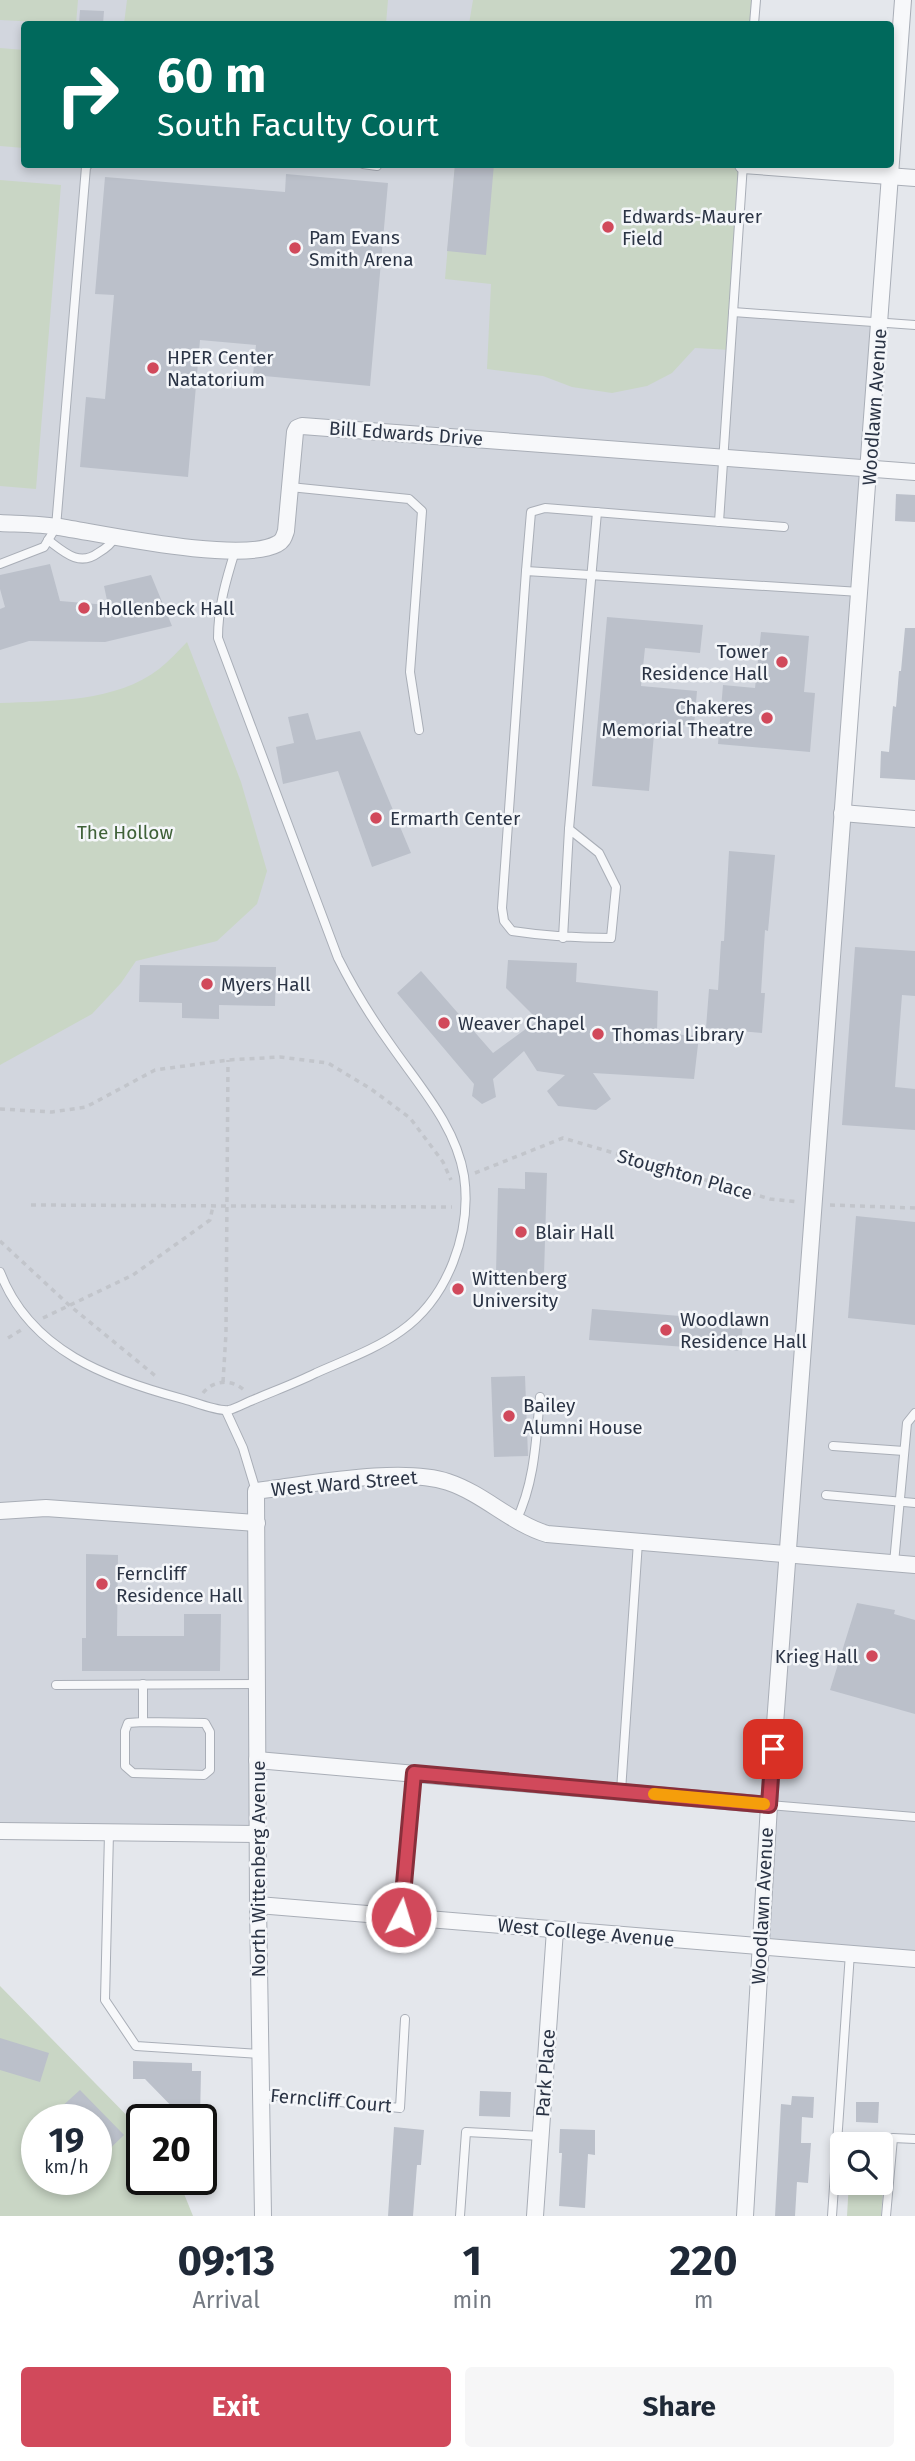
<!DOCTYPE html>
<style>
:root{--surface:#fff;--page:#f6f6f7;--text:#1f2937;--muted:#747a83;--accent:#d1495b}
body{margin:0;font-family:"Fira Sans",sans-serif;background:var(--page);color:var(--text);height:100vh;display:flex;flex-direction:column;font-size:26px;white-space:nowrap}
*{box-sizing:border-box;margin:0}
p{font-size:23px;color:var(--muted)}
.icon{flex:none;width:38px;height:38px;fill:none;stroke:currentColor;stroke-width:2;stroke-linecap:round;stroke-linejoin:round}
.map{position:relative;height:2216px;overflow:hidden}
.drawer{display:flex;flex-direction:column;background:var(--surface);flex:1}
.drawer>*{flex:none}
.banner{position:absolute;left:21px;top:21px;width:873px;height:147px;border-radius:7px;box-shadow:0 4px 10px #0003;background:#00695c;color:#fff;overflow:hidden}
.controls{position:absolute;left:830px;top:2132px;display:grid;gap:14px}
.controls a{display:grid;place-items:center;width:63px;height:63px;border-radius:7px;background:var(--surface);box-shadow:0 4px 10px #0003;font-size:35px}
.speed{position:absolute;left:21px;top:2104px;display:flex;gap:14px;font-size:35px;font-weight:700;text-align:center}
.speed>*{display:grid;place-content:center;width:91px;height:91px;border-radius:50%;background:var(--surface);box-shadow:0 4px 10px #0003;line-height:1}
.speed small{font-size:18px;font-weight:400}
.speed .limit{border:4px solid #111;border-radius:10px;background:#fff;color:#111}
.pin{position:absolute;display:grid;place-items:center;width:60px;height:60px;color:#fff;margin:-30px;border-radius:14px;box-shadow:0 4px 10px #0006}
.me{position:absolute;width:77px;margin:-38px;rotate:5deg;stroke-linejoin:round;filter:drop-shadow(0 0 5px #0008)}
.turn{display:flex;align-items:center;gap:24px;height:147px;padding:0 21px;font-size:32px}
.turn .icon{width:91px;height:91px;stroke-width:2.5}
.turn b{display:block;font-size:49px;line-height:60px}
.eta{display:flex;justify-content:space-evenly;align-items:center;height:119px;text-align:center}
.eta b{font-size:42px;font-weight:700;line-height:49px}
.button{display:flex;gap:14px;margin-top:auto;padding:14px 21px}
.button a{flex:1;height:80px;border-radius:7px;background:var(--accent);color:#fff;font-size:28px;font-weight:700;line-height:80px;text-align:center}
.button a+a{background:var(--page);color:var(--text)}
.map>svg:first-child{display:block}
</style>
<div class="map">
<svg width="915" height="2216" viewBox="0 0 915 2216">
<rect width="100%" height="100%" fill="#e4e7ec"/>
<!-- built -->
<path fill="#d2d6de" d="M 0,0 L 758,0 L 756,24 L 24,24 L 24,164 L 745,165 L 734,312 L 880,322 L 842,813 L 915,819 L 915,1959 L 760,1946 L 769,1805 L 258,1760 L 257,1834 L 0,1831 Z"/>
<!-- green -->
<g fill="#c9d6c5" fill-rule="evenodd">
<path d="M 0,0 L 78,0 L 76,24 L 0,20 Z"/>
<path d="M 127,0 L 388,0 L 386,24 L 124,24 Z"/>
<path d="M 473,0 L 756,0 L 754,24 L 469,24 Z"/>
<path d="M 0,48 L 24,50 L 24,148 L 0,146 Z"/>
<path d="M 455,165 L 743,165 L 731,350 L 695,348 L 672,373 L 647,386 L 612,393 L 572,387 L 543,376 L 487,369 L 491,284 L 445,279 Z"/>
<path d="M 0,180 L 61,185 L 36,489 L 0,486 Z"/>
<path d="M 187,642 L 241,782 L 267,871 L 257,904 L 217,941 L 136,961 L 121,983 L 92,1014 L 0,1065 L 0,703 C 51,701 117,702 159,669 C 169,661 178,651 187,642 Z"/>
<path d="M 0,1986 L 142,2131 L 142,2179 L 178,2179 L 193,2216 L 0,2216 ZM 37,2119 L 96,2119 L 96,2179 L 37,2179 Z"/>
<path d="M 880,2164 L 885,2164 L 881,2216 L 847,2216 L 849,2182 L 880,2182 Z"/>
</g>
<!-- building -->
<g fill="#bbc0ca">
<path d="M 80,10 L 104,11 L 103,24 L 79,24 Z"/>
<path d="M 455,164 L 494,164 L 486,255 L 447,251 Z"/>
<path d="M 286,174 L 388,183 L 370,386 L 253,375 L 256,345 L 200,340 L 188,477 L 80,467 L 86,397 L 105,399 L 114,295 L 95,294 L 105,177 L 285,192 Z"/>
<path d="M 896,494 L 915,495 L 915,522 L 895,521 Z"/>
<path d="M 50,564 L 60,601 L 108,605 L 104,586 L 151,575 L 172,626 L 105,642 L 29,641 L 0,650 L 0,609 L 5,607 L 0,589 L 0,575 Z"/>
<path d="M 607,617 L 703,625 L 700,653 L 645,648 L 641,686 L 697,691 L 694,726 L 655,723 L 649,791 L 592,786 Z"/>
<path d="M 905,628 L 915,628 L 915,780 L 880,778 L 881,751 L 889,752 L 893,706 L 896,707 L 899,671 L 901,671 Z"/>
<path d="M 761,632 L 809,636 L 804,692 L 815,693 L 810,752 L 718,744 L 723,685 L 755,688 Z"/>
<path d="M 308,713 L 316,740 L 360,731 L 411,853 L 372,867 L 338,771 L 283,784 L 276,747 L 294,743 L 288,717 Z"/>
<path d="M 729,851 L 775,855 L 768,931 L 765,930 L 761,993 L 765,993 L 762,1033 L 706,1028 L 709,989 L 718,990 L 721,941 L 724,941 Z"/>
<path d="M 855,947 L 915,951 L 915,996 L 902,995 L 895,1087 L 915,1089 L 915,1130 L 842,1125 Z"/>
<path d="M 508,960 L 577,963 L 576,982 L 658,991 L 657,1033 L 699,1036 L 694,1079 L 593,1073 L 611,1099 L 596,1110 L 558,1106 L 547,1091 L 565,1075 L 537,1071 L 524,1051 L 493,1079 L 496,1097 L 482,1104 L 472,1096 L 474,1084 L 397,993 L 421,971 L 493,1053 L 538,1020 L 506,988 Z"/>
<path d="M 140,965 L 276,967 L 275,1006 L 219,1005 L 219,1019 L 182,1018 L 182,1003 L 139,1002 Z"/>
<path d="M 525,1172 L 547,1173 L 544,1275 L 496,1274 L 498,1188 L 525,1189 Z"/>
<path d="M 856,1216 L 915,1222 L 915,1325 L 848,1318 Z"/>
<path d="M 592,1309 L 743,1321 L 741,1351 L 589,1340 Z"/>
<path d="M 525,1376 L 528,1456 L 494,1457 L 491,1377 Z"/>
<path d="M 86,1554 L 118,1555 L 117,1636 L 184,1636 L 184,1614 L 221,1614 L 220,1671 L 82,1671 L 82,1638 L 86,1638 Z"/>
<path d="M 857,1603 L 895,1610 L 894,1614 L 915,1620 L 915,1714 L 830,1690 Z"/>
<path d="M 0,2038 L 49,2053 L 40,2082 L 0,2070 Z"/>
<path d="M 133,2061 L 192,2063 L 192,2071 L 201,2071 L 200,2119 L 184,2119 L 145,2079 L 133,2079 Z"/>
<path d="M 80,2090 L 124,2135 L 96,2162 L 96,2119 L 48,2119 Z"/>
<path d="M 480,2091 L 511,2092 L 510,2117 L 479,2116 Z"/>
<path d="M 792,2096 L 814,2097 L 813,2118 L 802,2117 L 801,2143 L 811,2143 L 808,2183 L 797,2182 L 795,2216 L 775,2216 L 781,2104 L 791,2105 Z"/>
<path d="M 856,2102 L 879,2102 L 878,2123 L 856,2122 Z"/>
<path d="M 394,2127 L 424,2130 L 421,2165 L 417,2165 L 413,2216 L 388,2216 Z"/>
<path d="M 560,2129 L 595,2130 L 595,2155 L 588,2154 L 585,2208 L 559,2206 L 562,2153 L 559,2153 Z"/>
</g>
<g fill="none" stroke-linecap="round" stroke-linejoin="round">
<!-- lane casing -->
<g stroke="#a9aeb7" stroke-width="10">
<g id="lane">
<path d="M 754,24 L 756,0"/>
<path d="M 363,164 L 377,166"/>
<path d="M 733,312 L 915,325"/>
<path d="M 290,487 L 409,499 L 422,511 L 410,672 L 419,730"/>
<path d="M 719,522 L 743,164"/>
<path d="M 48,540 C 64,552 79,567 98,553 C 105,549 111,545 114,538"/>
<path d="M 0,564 L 44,547 L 56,527 L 86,167 L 89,164"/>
<path d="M 526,571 L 531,512 L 545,508 L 784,527"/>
<path d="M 569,829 L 597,512"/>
<path d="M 563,938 L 569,829 L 599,853 L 616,887 L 611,938 C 577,938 545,936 512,931 L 504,921 L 502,908 L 526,571 L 860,592"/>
<path d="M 0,1272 C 30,1351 108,1379 183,1399 C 194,1402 219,1412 229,1410 C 237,1408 245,1403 253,1400 C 274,1391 296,1383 316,1373 C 345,1360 376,1349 401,1331 C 448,1298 472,1232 464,1176 C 456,1127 421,1088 393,1048 C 372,1019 354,990 338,958 L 218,638 C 218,607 226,580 235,551"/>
<path d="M 226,1411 L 243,1448 L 256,1491"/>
<path d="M 833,1446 L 904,1451"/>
<path d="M 826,1495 L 915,1503"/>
<path d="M 516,1521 C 535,1482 536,1439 540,1397"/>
<path d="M 894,1563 L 907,1423 L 915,1413"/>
<path d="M 143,1684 L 143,1722 L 128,1723 L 125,1731 L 125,1766 L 133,1773 L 204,1775 L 210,1770 L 210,1732 L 205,1723 L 143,1722"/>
<path d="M 56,1685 L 257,1684"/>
<path d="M 621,1791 L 638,1542"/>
<path d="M 769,1805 L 915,1817"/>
<path d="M 109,1833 L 105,2000 L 136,2046 L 259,2054"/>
<path d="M 401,1917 L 414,1773"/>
<path d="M 260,2094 L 400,2108 L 405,2019"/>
<path d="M 460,2216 L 466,2132 L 541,2136"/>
<path d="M 832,2216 L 850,1953"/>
<path d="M 886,2216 L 893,2138 L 915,2139"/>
</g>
</g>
<!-- street casing -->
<g stroke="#a9aeb7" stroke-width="18">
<g id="street">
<path d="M 743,165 L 915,178"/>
<path d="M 0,523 C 20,524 40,524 59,527 C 104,534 240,564 277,544 C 283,541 284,537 286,531 L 295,432 L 297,428 L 302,426 L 915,472"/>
<path d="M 842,813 L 915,819"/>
<path d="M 0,1511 L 46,1508 L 257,1523"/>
<path d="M 257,1760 L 769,1805"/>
<path d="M 0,1831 L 257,1834"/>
<path d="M 258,1905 L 915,1959"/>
<path d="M 263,2216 L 258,1905 L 256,1491 C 308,1485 400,1466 448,1482 C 484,1494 511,1523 547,1534 L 915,1565"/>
<path d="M 535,2216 L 555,1930"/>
<path d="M 745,2216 L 769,1805 L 903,0"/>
</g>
</g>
<!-- path -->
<g stroke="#c2c5cb" stroke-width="3.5" stroke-dasharray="5 5" stroke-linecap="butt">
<path d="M 0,1109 L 52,1112 L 86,1107 L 155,1070 L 228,1060 L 280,1057 L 328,1063 L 371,1089 L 410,1118 L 443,1162 L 451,1180"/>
<path d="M 475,1173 L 563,1138 L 770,1199 L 798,1202"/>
<path d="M 31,1205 L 452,1207"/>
<path d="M 830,1205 L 915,1208"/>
<path d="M 0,1241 L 69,1305 L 158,1378"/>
<path d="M 43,1318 L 133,1275 L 210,1220 L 213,1206"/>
<path d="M 8,1338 L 21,1330"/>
<path d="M 223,1382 L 226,1333 L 228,1060"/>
<path d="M 203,1393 C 214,1379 233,1379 245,1391"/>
</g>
<!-- lane -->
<use href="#lane" stroke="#f7f8fa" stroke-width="8"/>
<!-- street -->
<use href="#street" stroke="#f7f8fa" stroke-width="16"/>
</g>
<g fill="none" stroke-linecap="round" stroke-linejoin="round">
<!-- route casing -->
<g stroke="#882f3b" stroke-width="18">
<path id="route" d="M 401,1917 L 414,1773 L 769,1805 L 773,1749"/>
</g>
<!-- route -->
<use href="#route" stroke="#d1495b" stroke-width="12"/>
<!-- slow -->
<path stroke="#f59e0b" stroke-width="12" d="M 654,1794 L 764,1804"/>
</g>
<!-- markers -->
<g fill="#d1495b" stroke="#f4f6f9" stroke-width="2.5">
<circle cx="608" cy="227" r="7"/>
<circle cx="295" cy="248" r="7"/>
<circle cx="153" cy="368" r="7"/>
<circle cx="84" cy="608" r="7"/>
<circle cx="782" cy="662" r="7"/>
<circle cx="767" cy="718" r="7"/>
<circle cx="376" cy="818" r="7"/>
<circle cx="207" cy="984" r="7"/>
<circle cx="444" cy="1023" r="7"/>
<circle cx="598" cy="1034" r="7"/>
<circle cx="521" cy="1232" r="7"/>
<circle cx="458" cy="1289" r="7"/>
<circle cx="666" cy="1330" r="7"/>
<circle cx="509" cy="1416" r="7"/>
<circle cx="102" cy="1584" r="7"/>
<circle cx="872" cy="1656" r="7"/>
</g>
<g text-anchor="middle" stroke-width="5" stroke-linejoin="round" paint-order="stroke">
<!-- poi labels -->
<g font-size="19" fill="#2b3445" stroke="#f4f6f9" text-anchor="start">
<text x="622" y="223">Edwards-Maurer<tspan x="622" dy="22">Field</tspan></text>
<text x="309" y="244">Pam Evans<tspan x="309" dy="22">Smith Arena</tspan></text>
<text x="167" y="364">HPER Center<tspan x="167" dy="22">Natatorium</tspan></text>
<text x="98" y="615">Hollenbeck Hall</text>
<text x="768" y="658" text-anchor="end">Tower<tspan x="768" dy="22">Residence Hall</tspan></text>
<text x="753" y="714" text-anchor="end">Chakeres<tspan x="753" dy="22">Memorial Theatre</tspan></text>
<text x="390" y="825">Ermarth Center</text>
<text x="221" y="991">Myers Hall</text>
<text x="458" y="1030">Weaver Chapel</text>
<text x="612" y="1041">Thomas Library</text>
<text x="535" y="1239">Blair Hall</text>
<text x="472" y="1285">Wittenberg<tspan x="472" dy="22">University</tspan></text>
<text x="680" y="1326">Woodlawn<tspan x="680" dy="22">Residence Hall</tspan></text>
<text x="523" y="1412">Bailey<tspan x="523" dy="22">Alumni House</tspan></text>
<text x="116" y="1580">Ferncliff<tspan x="116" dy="22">Residence Hall</tspan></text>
<text x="858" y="1663" text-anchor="end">Krieg Hall</text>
</g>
<!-- street labels -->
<g font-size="19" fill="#2b3445" stroke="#f4f6f9">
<text transform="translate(874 407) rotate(-86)" y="7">Woodlawn Avenue</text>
<text transform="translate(406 433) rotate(4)" y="7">Bill Edwards Drive</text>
<text transform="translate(685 1174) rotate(16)" y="7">Stoughton Place</text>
<text transform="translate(344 1483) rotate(-5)" y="7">West Ward Street</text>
<text transform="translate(258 1869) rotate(-90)" y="7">North Wittenberg Avenue</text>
<text transform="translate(762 1906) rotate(-87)" y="7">Woodlawn Avenue</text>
<text transform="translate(586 1932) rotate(5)" y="7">West College Avenue</text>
<text transform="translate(545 2073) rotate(-86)" y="7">Park Place</text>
<text transform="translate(331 2100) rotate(5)" y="7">Ferncliff Court</text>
</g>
<!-- park labels -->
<g font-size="19" fill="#3f6138" stroke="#f4f6f9">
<text x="125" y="839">The Hollow</text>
</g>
</g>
</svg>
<div class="controls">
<a><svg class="icon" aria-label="search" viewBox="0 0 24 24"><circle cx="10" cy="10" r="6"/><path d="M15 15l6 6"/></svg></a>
</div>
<div class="speed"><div>19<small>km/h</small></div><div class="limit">20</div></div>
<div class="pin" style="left:773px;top:1749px;background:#d93025"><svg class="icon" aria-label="arrive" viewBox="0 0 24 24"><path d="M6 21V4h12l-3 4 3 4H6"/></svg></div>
<svg class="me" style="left:401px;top:1917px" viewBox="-20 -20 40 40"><circle r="17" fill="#d1495b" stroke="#fff" stroke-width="3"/><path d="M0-11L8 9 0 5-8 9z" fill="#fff"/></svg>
<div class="banner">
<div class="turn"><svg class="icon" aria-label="right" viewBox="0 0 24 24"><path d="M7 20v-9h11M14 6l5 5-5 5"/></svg><div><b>60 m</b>South Faculty Court</div></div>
</div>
</div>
<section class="drawer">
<div class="eta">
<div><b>09:13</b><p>Arrival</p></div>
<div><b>1</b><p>min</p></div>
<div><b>220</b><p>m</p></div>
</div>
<div class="button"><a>Exit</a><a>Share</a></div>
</section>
